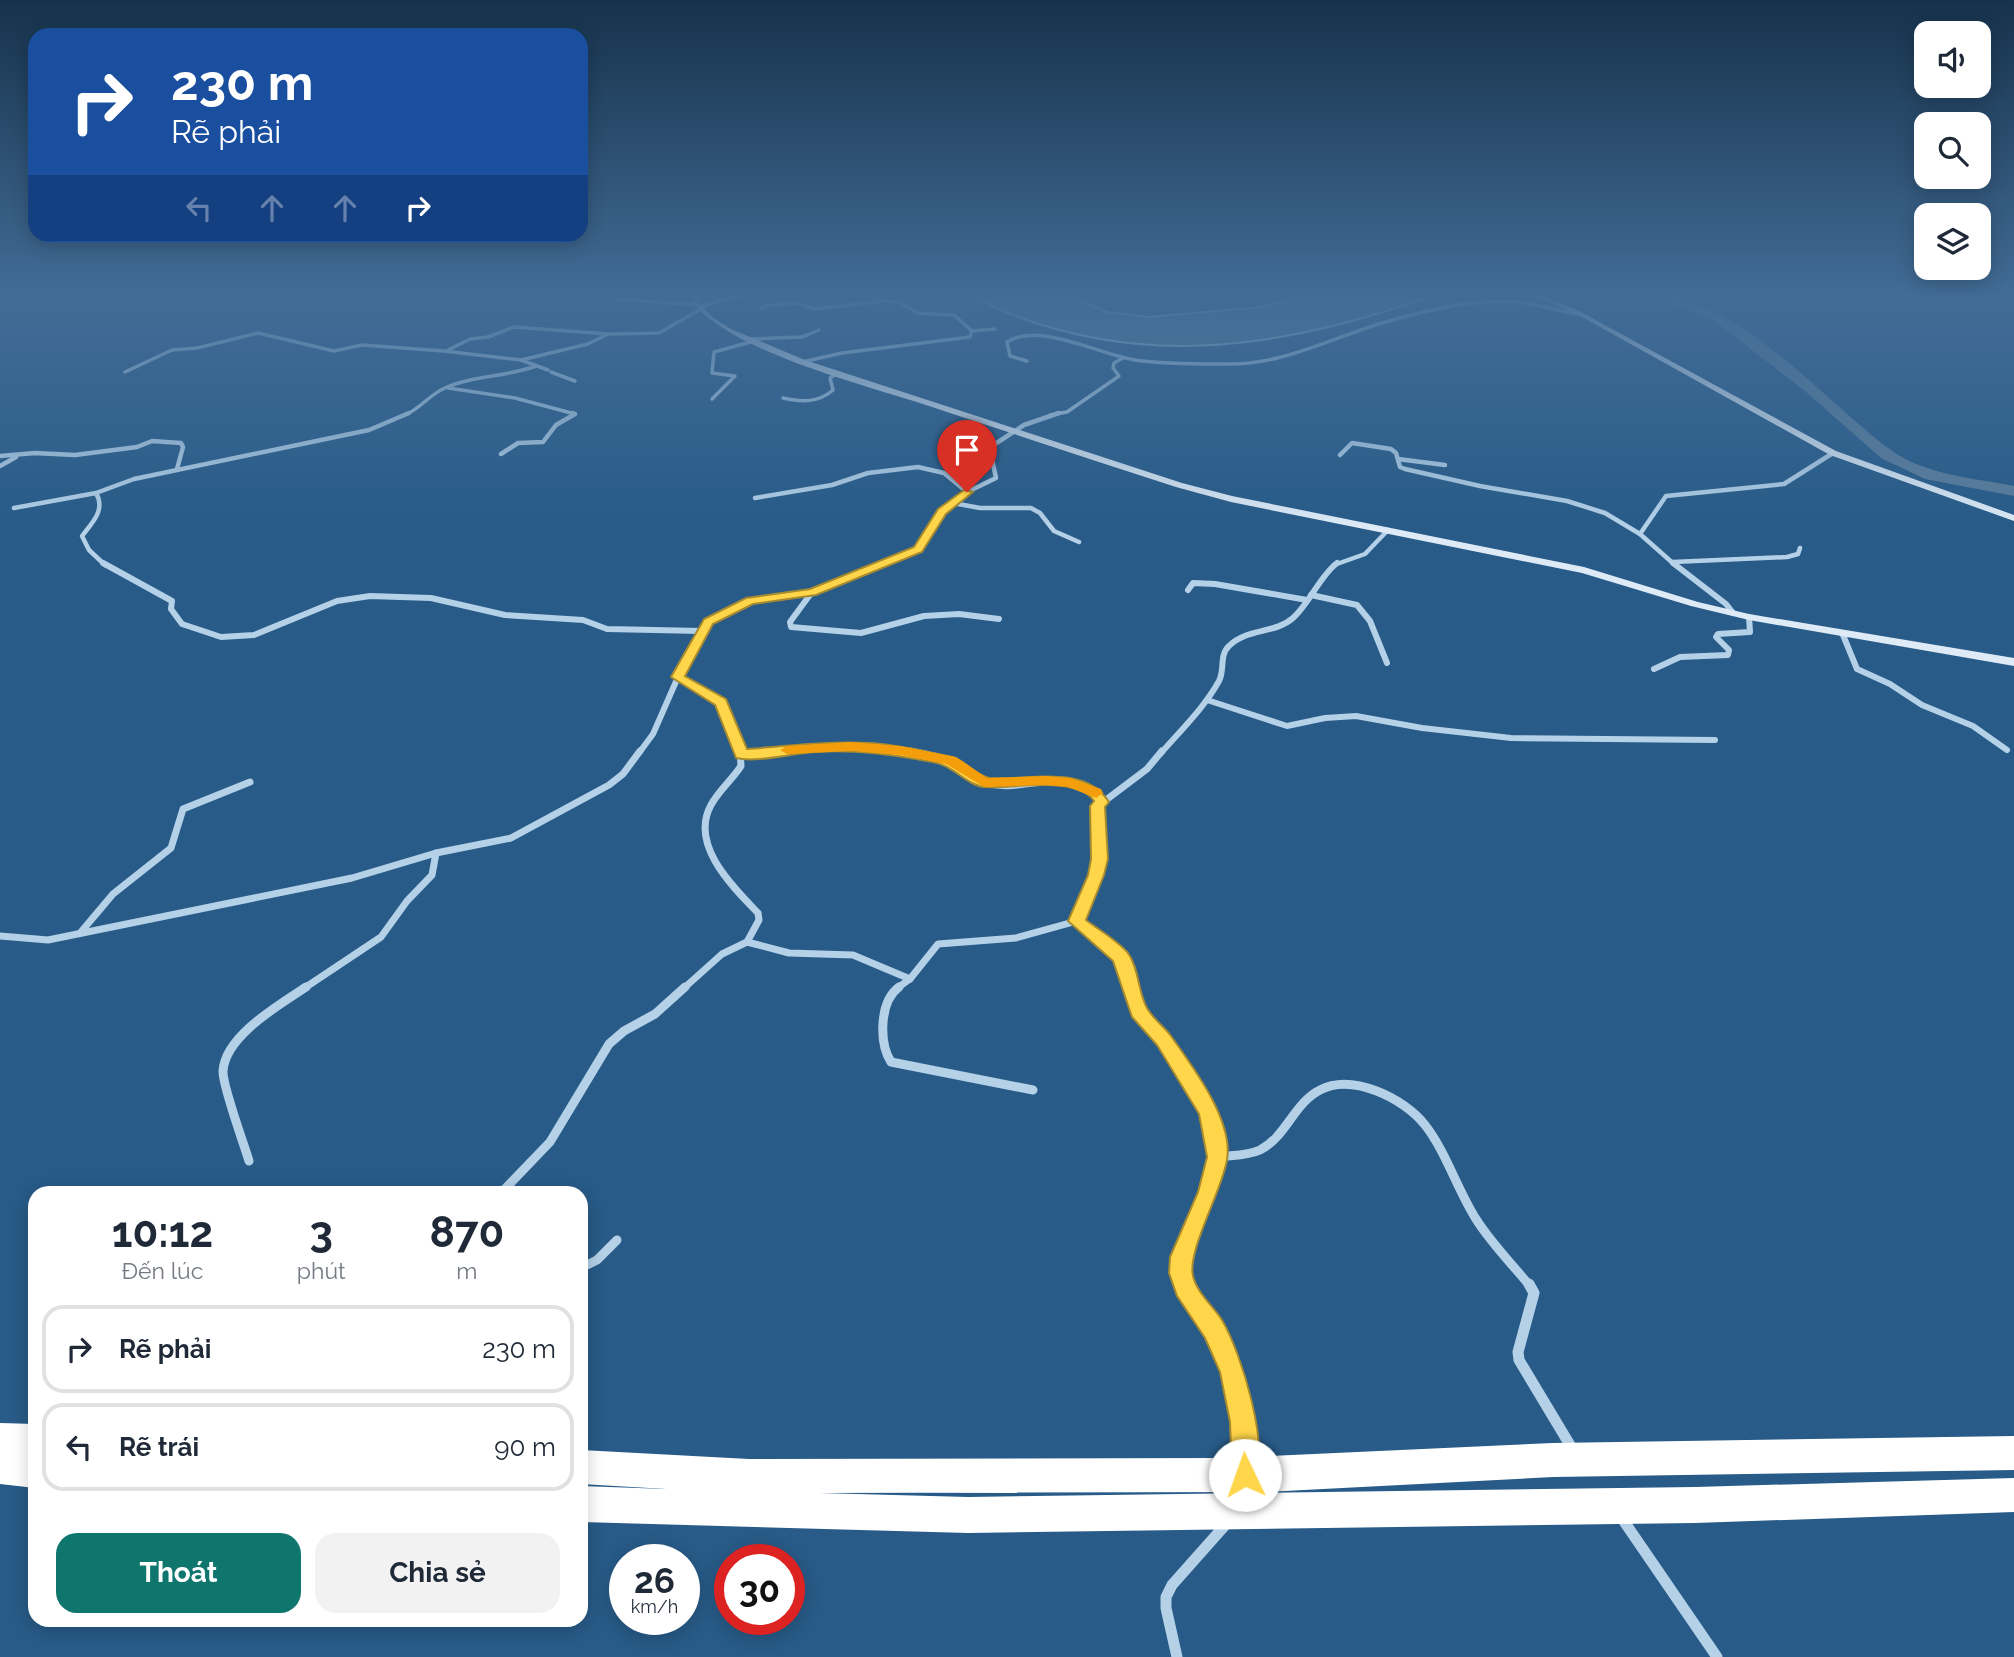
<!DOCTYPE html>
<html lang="vi">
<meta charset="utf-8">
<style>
:root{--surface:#fff;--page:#f2f2f3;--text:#1f2937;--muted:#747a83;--line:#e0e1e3;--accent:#0f766e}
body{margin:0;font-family:Raleway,sans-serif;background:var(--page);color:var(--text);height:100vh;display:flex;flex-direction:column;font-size:26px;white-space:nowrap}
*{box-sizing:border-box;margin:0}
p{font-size:23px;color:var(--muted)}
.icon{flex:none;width:38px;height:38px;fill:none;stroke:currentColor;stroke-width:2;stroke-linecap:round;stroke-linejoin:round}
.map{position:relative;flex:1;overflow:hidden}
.panel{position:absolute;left:28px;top:1186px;width:560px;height:441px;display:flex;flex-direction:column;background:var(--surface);border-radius:21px;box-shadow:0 4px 18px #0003}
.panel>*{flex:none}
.banner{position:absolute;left:28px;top:28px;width:560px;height:214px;border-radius:21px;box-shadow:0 4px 18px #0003;background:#1a4fa0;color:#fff;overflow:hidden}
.buttons{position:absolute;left:1914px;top:21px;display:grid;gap:14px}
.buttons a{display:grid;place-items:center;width:77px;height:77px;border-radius:14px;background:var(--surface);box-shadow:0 4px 18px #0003;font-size:35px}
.speed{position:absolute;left:609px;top:1544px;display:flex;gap:14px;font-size:35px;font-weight:700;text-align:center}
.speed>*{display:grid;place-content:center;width:91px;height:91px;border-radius:50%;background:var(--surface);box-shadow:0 4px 18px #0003;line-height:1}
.speed small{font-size:18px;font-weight:400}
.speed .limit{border:10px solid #d22;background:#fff;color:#111}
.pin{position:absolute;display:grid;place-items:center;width:60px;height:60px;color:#fff;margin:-72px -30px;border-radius:50% 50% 50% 0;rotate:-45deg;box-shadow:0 0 7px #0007}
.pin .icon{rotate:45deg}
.me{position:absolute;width:77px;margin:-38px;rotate:357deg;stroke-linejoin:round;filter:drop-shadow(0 0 5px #0008)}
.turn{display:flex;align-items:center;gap:24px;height:147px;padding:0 28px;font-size:32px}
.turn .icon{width:91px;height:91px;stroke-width:2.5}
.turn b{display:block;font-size:49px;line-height:60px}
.lanes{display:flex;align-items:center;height:66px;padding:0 28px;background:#0003;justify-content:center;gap:35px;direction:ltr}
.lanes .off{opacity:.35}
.eta{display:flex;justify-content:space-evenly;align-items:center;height:119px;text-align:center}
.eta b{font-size:42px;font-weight:700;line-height:49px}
.cta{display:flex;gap:14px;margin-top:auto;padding:14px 28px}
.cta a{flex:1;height:80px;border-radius:21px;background:var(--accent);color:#fff;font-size:28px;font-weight:700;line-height:80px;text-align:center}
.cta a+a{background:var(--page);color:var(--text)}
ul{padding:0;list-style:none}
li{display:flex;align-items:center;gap:21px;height:88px;margin:0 14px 10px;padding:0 14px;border:4px solid var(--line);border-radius:21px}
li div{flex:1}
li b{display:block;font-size:26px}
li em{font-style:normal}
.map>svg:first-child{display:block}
</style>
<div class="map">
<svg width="2014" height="1657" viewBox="0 0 2014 1657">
<rect width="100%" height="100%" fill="#285b88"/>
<!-- water -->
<path fill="#5a7d9b" stroke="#a9cde9" stroke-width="2" d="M 968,295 L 1068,295 L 1107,312 L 1149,317 L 1259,307 L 1311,295 L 1434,295 C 1276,352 1122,373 968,295 Z"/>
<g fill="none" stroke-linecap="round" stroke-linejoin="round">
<!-- river -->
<path fill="#5a7d9b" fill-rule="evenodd" d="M 1647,295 C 1739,295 1821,399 1891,450 C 1925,475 1974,478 2014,486 L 2014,496 L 1925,479 L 1881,458 L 1805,391 L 1712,319 Z"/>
<!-- street-far5 -->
<g stroke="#b4d1e8" stroke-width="3.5">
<path d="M 868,295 L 876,300 L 899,302 L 918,313 L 954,315 L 972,331"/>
<path d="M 2010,295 L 2014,296"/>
<path d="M 614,299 L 699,305"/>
<path d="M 761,309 L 764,306 L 798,303 L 814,309 L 877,302"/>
<path d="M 752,339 L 802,337 L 819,330"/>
<path d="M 448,350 L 470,339 L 488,337 L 514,327 L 609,334 L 659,333 L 701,309"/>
<path d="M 521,360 L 588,344 L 608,334"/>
<path d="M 1027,361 L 1010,356 L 1007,342 C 1039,321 1100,355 1135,360 C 1163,364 1192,364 1220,364 C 1285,366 1329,338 1389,321 C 1430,309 1478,298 1520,302 C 1542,305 1562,312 1583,315"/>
<path d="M 802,362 L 842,353 L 970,337 L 972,331 L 995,329"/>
<path d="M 125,372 L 172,350 L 197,348 L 258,333 L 334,351 L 362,345 L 444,351 L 521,360 L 548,370"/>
<path d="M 551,372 L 575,381"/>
<path d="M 448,388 L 515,398 L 575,414 L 573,415"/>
<path d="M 783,398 C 802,402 818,403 833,390 L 830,378 L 836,374"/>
<path d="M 712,399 L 735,376 L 712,373 L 714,352 L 754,341"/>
<path d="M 405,415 C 420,409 430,394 445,388 C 474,375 507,377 536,366"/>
<path d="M 1050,415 L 1067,412 L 1119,376 L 1113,368 L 1114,363 L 1123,358"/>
</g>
<!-- street-far4 -->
<g stroke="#b4d1e8" stroke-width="4.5">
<path d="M 501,454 L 518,443 L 543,442 L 556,425 L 575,414 L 573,413"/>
<path d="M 1340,455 L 1352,443 L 1391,449 L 1396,453 L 1400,467 L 1405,469 L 1480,486 L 1567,501 L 1605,513 L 1640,534 L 1675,565"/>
<path d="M 0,456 L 35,453 L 75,455 L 137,447 L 152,441 L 181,443 L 183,447 L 177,469"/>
<path d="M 1398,459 L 1445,465"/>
<path d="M 0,466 L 16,457"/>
<path d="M 96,493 C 106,510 92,523 82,536 L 89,550 L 105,565"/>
<path d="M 755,498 L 832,485 L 868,473 L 918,467 L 944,473 L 967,492"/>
<path d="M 953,503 L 980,508 L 1031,508 L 1040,513 L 1054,531 L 1079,542"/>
<path d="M 14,508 L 96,493 L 134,479 L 369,430 L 409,413"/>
<path d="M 1640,534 L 1666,496 L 1784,484 L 1833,453"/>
<path d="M 1673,562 L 1787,557 L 1798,554 L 1800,548"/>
<path d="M 880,565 L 918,550 L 942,512 L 967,492 L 996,478 L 990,450 L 992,446 L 1024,425 L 1059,413"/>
<path d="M 1334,565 L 1365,554 L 1388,530"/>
</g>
<!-- street-far3 -->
<g stroke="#b4d1e8" stroke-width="6">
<path d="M 103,563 L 172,601 L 171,609 L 182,624 L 221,637 L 254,635 L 337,601 L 370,596 L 431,598 L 505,615 L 583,620 L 607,629 L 701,631"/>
<path d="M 1673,563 L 1726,604 L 1733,613"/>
<path d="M 1188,590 L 1193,583 L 1215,584 L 1307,600"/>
<path d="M 812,592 L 790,622 L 791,627 L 861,633 L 924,616 L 959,614 L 999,619"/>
<path d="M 1311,595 L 1357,605 L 1370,621 L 1387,663"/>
<path d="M 1843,635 L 1857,669 L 1890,684 L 1922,705 L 1973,726 L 2007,750"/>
<path d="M 1654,669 L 1680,657 L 1728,655 L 1729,650 L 1716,637 L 1718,634 L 1750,632 L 1749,617"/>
<path d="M 678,677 L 721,702 L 741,753"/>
<path d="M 1207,700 L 1287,726 L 1325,718 L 1356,716 L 1422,728 L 1511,738 L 1715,740"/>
<path d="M 639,753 L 653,734 L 678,677 L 708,622 L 750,601 L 812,592 L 885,563"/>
<path d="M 751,753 C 806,748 863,743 919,753"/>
<path d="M 1161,753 C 1181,730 1204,708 1219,681 C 1225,670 1219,655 1229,646 C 1247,628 1275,634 1293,618 C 1310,603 1319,577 1337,563"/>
</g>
<!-- street-far2 -->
<g stroke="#b4d1e8" stroke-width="7">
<path d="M 910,751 C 926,754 942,757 957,764 C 966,769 974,780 984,783 C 1027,795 1065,761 1102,802"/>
<path d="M 741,754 L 770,751"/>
<path d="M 81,932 L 113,894 L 171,848 L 183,809 L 250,782"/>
<path d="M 0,936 L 48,940 L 352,878 L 436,853 L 511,838 L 609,785 L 623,774 L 640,751"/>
<path d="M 747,942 L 789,953 L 853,955 L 910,979"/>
<path d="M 303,989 L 381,937 L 407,901 L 432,875 L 436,853"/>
<path d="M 683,989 L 722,954 L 747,942 L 759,920 L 758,913 C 733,887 689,845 711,805 C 719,790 732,780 741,766 L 740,751"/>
<path d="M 896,989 L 910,979 L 938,944 L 1016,938 L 1077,921"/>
<path d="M 1131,989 L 1119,954 L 1077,921 L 1096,875 L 1099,859 L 1098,806 L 1147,769 L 1162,751"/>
</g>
<!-- street-far1 -->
<g stroke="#b4d1e8" stroke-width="9">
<path d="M 899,987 C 879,1002 879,1043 891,1062 L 1033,1090"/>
<path d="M 1131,987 C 1137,1012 1153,1026 1168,1046 C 1189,1073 1210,1107 1216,1142 C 1226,1192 1166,1238 1184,1286"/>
<path d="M 1218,1157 C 1232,1155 1247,1156 1260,1150 C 1286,1137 1294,1103 1320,1090 C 1352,1073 1404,1098 1425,1125 C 1445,1150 1458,1191 1476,1219 C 1491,1243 1512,1264 1530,1286"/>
<path d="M 249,1161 C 244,1144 222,1085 223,1071 C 225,1036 279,1005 306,987"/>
<path d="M 500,1194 L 550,1142 L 609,1044 L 624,1031 L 655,1014 L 685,987"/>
<path d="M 581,1268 L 597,1260 L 617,1240"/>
</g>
<!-- street -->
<g stroke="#b4d1e8" stroke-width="11">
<path d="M 1184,1284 C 1191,1301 1205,1313 1214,1329 C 1237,1370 1242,1419 1245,1465"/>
<path d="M 1529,1284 L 1534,1293 L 1518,1352 L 1519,1360 L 1573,1450"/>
<path d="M 1621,1517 L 1717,1657"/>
<path d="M 1177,1657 L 1166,1608 L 1166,1597 L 1172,1585 L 1227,1523"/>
</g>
<!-- secondary -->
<g fill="#deebf7" fill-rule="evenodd">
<path d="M 698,295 L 704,295 L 699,303 L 701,304 L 724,297 L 759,295 L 725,301 L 704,308 L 712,317 L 731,329 L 805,360 L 1182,483 L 1232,496 L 1584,567 L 1698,602 L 1749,614 L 2014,658 L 2014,666 L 1749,620 L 1691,606 L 1582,573 L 1231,502 L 1176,487 C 1093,460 1011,433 929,406 C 865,385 735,353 693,303 Z"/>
<path d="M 1530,295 L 1539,295 L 1579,311 L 1836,451 L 2014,515 L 2014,521 L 1830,455 L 1575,313 Z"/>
</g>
<!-- highway -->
<g fill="#fff" fill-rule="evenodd">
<path d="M 0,1423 L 35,1424 L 35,1488 L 0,1484 Z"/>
<path d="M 2014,1436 L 2014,1470 L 1553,1477 L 1265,1492 L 820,1493 L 968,1497 L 1695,1487 L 2014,1478 L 2014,1512 L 1695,1523 L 968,1533 L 581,1522 L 581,1486 L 666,1489 L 581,1484 L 581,1450 L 749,1459 L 1224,1458 L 1553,1443 Z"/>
</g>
</g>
<!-- sky -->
<linearGradient id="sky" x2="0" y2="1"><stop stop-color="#16324b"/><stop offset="0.56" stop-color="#426c96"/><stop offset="1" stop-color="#426c96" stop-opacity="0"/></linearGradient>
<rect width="2014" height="527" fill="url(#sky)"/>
<!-- route -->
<path fill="#ffd54a" stroke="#a68a30" stroke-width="2" d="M 964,490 L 973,492 L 946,514 L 922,552 L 816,595 L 753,604 L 713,624 L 685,676 L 726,699 L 747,749 C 788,746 828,741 869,743 C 895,744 923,751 948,756 C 964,758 975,776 990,778 C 1028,781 1084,763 1109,802 L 1105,807 L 1108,859 L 1104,875 L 1086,920 C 1099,930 1117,940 1128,953 C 1139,968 1138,992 1147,1008 C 1153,1019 1165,1027 1171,1036 C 1193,1067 1234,1121 1227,1160 C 1222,1191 1187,1251 1193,1276 C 1197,1293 1213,1306 1222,1320 C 1242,1354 1270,1447 1255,1484 L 1245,1488 L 1236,1484 L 1232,1475 L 1230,1422 L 1220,1372 L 1205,1338 L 1177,1296 L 1169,1273 L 1170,1257 L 1198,1192 L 1207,1157 L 1199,1114 L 1157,1045 L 1132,1017 L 1113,961 L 1068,921 L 1088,875 L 1091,859 L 1090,806 L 1094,801 C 1077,775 1012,789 985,787 C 967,786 953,765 933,762 C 894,755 856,749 816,752 C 793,753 757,763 736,758 L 715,705 L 671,677 L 704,619 L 746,598 L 810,589 L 914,547 L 938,509 Z"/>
<!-- slow -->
<path fill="#f59e0b" d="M 851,742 L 900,746 L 956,757 L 987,778 L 1046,776 L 1070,778 L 1101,789 L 1103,793 L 1096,798 L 1068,787 L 1046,785 L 984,787 L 946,764 L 900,755 L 851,751 L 787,754 L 780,750 L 787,746 Z"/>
</svg>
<div class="buttons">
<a><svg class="icon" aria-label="sound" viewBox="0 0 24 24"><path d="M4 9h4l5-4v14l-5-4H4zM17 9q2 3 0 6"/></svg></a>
<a><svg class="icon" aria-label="search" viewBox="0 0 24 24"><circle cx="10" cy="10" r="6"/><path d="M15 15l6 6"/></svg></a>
<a><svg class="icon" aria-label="layers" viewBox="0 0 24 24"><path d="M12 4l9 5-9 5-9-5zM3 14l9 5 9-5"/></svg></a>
</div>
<div class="speed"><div>26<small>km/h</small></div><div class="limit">30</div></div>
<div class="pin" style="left:967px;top:492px;background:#d93025"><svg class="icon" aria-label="arrive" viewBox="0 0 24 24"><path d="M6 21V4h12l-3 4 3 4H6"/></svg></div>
<svg class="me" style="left:1245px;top:1475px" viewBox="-20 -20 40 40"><circle r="19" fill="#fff"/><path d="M0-13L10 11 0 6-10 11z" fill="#ffd54a"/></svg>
<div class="banner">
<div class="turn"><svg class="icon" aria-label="right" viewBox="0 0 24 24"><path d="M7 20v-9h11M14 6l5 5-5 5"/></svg><div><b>230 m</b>Rẽ phải</div></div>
<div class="lanes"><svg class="icon off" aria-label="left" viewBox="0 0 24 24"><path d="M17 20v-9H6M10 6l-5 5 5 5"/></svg><svg class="icon off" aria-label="ahead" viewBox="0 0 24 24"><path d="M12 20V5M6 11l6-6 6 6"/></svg><svg class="icon off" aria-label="ahead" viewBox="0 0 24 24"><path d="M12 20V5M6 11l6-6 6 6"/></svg><svg class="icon" aria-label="right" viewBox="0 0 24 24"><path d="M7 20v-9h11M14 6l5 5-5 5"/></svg></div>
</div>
<section class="panel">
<div class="eta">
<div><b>10:12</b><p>Đến lúc</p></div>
<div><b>3</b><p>phút</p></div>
<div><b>870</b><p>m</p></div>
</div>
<ul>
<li><svg class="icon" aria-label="right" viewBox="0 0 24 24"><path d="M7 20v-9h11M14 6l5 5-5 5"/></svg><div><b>Rẽ phải</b></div><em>230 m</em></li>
<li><svg class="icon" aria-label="left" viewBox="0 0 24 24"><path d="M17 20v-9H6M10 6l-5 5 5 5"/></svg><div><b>Rẽ trái</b></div><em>90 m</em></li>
</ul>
<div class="cta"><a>Thoát</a><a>Chia sẻ</a></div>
</section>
</div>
